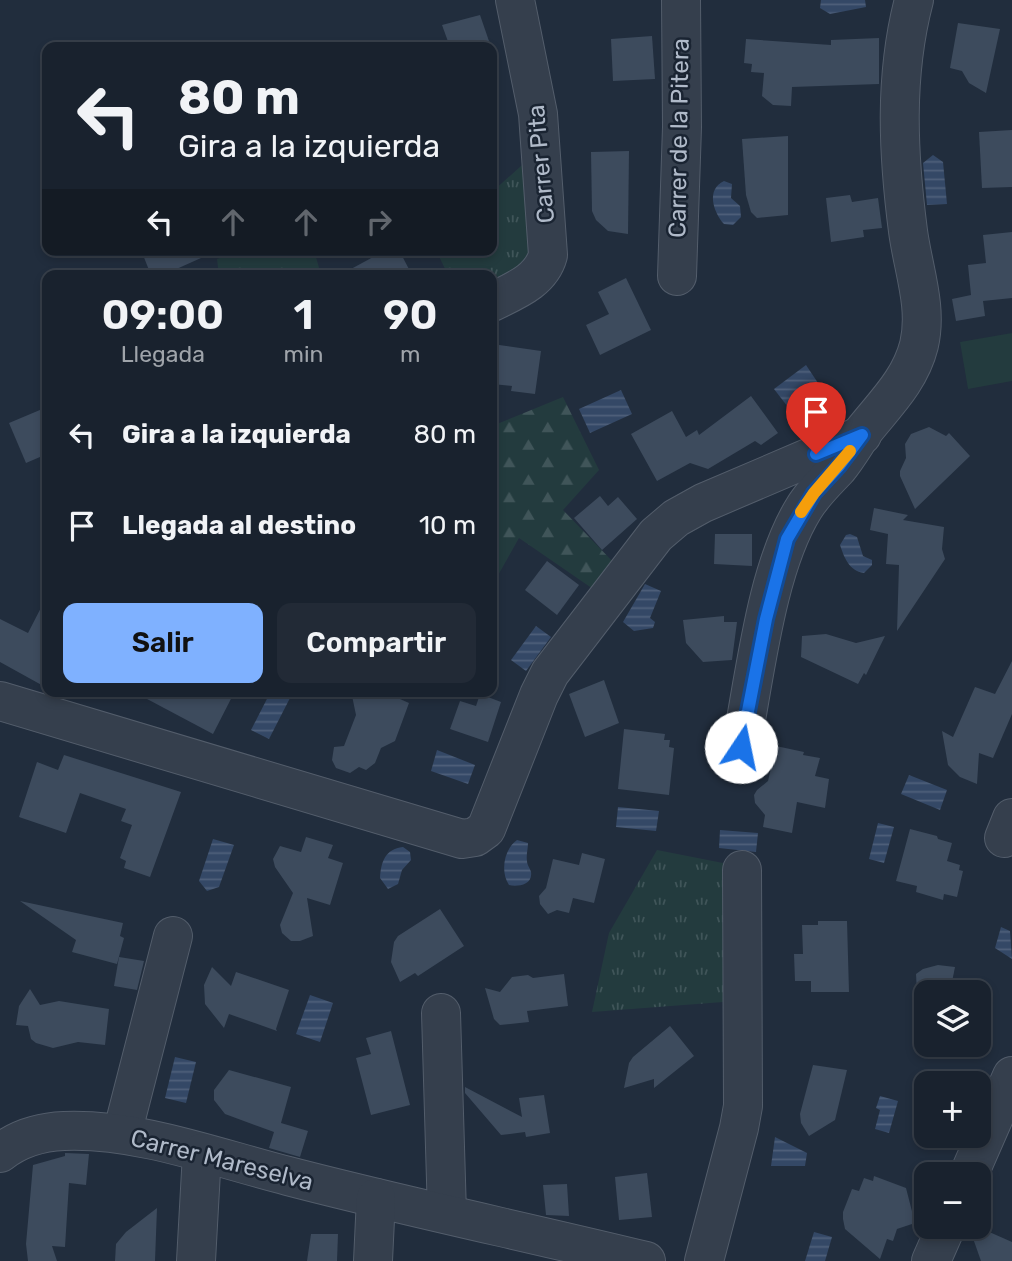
<!DOCTYPE html>
<html lang="es">
<meta charset="utf-8">
<style>
:root{--surface:#19222e;--page:#222a36;--text:#f1f3f6;--muted:#9fa4aa;--line:#373f4a;--accent:#7fb1ff}
body{margin:0;font-family:Rubik,sans-serif;background:var(--page);color:var(--text);height:100vh;display:flex;flex-direction:column;font-size:26px;white-space:nowrap}
*{box-sizing:border-box;margin:0}
p{font-size:23px;color:var(--muted)}
.icon{flex:none;width:38px;height:38px;fill:none;stroke:currentColor;stroke-width:2;stroke-linecap:round;stroke-linejoin:round}
.map{position:relative;flex:1;overflow:hidden}
.side{position:absolute;left:42px;top:270px;width:455px;height:427px;display:flex;flex-direction:column;background:var(--surface);border-radius:14px;box-shadow:0 4px 10px #0003,0 0 0 2px var(--line)}
.side>*{flex:none}
.banner{position:absolute;left:42px;top:42px;width:455px;height:214px;border-radius:14px;box-shadow:0 4px 10px #0003,0 0 0 2px var(--line);background:#19222e;color:var(--text);overflow:hidden}
.fabs{position:absolute;left:914px;top:980px;display:grid;gap:14px}
.fabs a{display:grid;place-items:center;width:77px;height:77px;border-radius:14px;background:var(--surface);box-shadow:0 4px 10px #0003,0 0 0 2px var(--line);font-size:35px}
.pin{position:absolute;display:grid;place-items:center;width:60px;height:60px;color:#fff;margin:-72px -30px;border-radius:50% 50% 50% 0;rotate:-45deg;box-shadow:0 0 7px #0007}
.pin .icon{rotate:45deg}
.me{position:absolute;width:77px;margin:-38px;rotate:11deg;stroke-linejoin:round;filter:drop-shadow(0 0 5px #0008)}
.turn{display:flex;align-items:center;gap:24px;height:147px;padding:0 21px;font-size:32px}
.turn .icon{width:91px;height:91px;stroke-width:2.5}
.turn b{display:block;font-size:49px;line-height:60px}
.lanes{display:flex;align-items:center;height:66px;padding:0 21px;background:#0003;justify-content:center;gap:35px;direction:ltr}
.lanes .off{opacity:.35}
.eta{display:flex;justify-content:space-evenly;align-items:center;height:119px;text-align:center}
.eta b{font-size:42px;font-weight:600;line-height:49px}
.primary-button{display:flex;gap:14px;margin-top:auto;padding:14px 21px}
.primary-button a{flex:1;height:80px;border-radius:14px;background:var(--accent);color:#111;font-size:28px;font-weight:600;line-height:80px;text-align:center}
.primary-button a+a{background:var(--page);color:var(--text)}
ul{padding:0;list-style:none}
li{display:flex;align-items:center;gap:21px;height:91px;padding:0 21px}
li div{flex:1}
li b{display:block;font-size:26px}
li em{font-style:normal}
.map>svg:first-child{display:block}
</style>
<div class="map">
<svg width="1012" height="1261" viewBox="0 0 1012 1261">
<defs>
<pattern id="grass-tufts" width="24" height="20" patternUnits="userSpaceOnUse" patternTransform="scale(1.75)"><rect width="24" height="20" fill="#233b3e"/><path d="M3 7l-1-3M5 7V3M7 7l1-3M15 17l-1-3M17 17v-4M19 17l1-3" fill="none" stroke="#405559"/></pattern>
<pattern id="forest-firs" width="22" height="20" patternUnits="userSpaceOnUse" patternTransform="scale(1.75)"><rect width="22" height="20" fill="#233b3e"/><path d="M5 1l3.5 6h-7zM16 11l3.5 6h-7z" fill="#405559"/></pattern>
<pattern id="water-rules" width="6" height="5" patternUnits="userSpaceOnUse" patternTransform="scale(1.75)"><rect width="6" height="5" fill="#344866"/><path d="M0 2.5h6" fill="none" stroke="#4f607b"/></pattern>
</defs>
<rect width="100%" height="100%" fill="#212d3d"/>
<!-- grass -->
<g fill="url(#grass-tufts)">
<path d="M 531,157 L 532,259 L 492,285 L 492,275 L 448,275 L 436,250 L 492,250 L 492,192 Z"/>
<path d="M 244,250 L 314,250 L 321,275 L 219,275 L 217,259 Z"/>
<path d="M 657,850 L 728,864 L 723,1002 L 592,1012 L 609,933 Z"/>
</g>
<!-- forest -->
<path fill="url(#forest-firs)" d="M 563,397 L 599,470 L 563,510 L 616,565 L 596,591 L 519,538 L 492,586 L 492,426 Z"/>
<!-- pitch -->
<path fill="#233b3e" d="M 1012,333 L 1012,381 L 968,389 L 960,342 Z"/>
<!-- water -->
<g fill="url(#water-rules)">
<path d="M 821,0 L 865,0 L 866,7 L 830,14 L 820,8 Z"/>
<path d="M 933,155 L 943,162 L 947,204 L 927,205 L 923,163 Z"/>
<path d="M 724,181 L 732,184 L 731,198 L 740,206 L 741,217 L 733,225 L 724,224 C 713,212 706,189 724,181 Z"/>
<path d="M 806,365 L 822,389 L 791,411 L 774,389 Z"/>
<path d="M 621,390 L 632,414 L 590,433 L 579,409 Z"/>
<path d="M 850,534 L 857,537 L 863,556 L 872,560 L 872,565 L 864,573 C 849,571 844,557 840,545 L 846,535 Z"/>
<path d="M 645,584 L 661,591 L 650,618 L 655,622 L 653,628 L 634,631 L 623,622 Z"/>
<path d="M 536,626 L 551,637 L 526,671 L 511,660 Z"/>
<path d="M 271,691 L 277,691 L 290,698 L 269,739 L 251,730 Z"/>
<path d="M 437,750 L 475,765 L 468,784 L 431,771 Z"/>
<path d="M 909,775 L 947,790 L 940,810 L 901,794 Z"/>
<path d="M 618,807 L 659,811 L 656,831 L 616,827 Z"/>
<path d="M 878,823 L 894,827 L 884,863 L 869,859 Z"/>
<path d="M 720,830 L 758,833 L 756,852 L 719,848 Z"/>
<path d="M 213,839 L 234,845 L 219,887 L 207,891 L 199,881 Z"/>
<path d="M 517,840 L 528,843 C 528,849 526,855 527,861 C 527,865 530,868 531,872 C 533,885 517,887 509,885 C 500,872 504,849 517,840 Z"/>
<path d="M 403,847 L 410,852 L 411,860 L 402,870 L 398,884 L 388,889 L 380,878 C 381,862 385,849 403,847 Z"/>
<path d="M 1001,927 L 1010,931 L 1012,959 L 995,948 Z"/>
<path d="M 310,995 L 333,1003 L 320,1042 L 296,1034 Z"/>
<path d="M 175,1057 L 196,1062 L 186,1103 L 165,1098 Z"/>
<path d="M 880,1096 L 898,1101 L 889,1133 L 875,1129 L 880,1110 L 876,1108 Z"/>
<path d="M 775,1137 L 807,1153 L 805,1166 L 771,1166 Z"/>
<path d="M 814,1232 L 832,1237 L 825,1261 L 805,1261 Z"/>
</g>
<!-- building -->
<g fill="#3d4b5d">
<path d="M 480,15 L 491,47 L 450,47 L 442,25 Z"/>
<path d="M 958,23 L 1000,29 L 986,93 L 969,83 L 962,71 L 950,68 Z"/>
<path d="M 652,36 L 655,79 L 613,81 L 611,39 Z"/>
<path d="M 879,38 L 879,84 L 792,87 L 791,106 L 773,105 L 762,96 L 764,73 L 751,72 L 752,64 L 744,63 L 746,39 L 831,45 L 831,40 Z"/>
<path d="M 1012,130 L 1012,187 L 982,188 L 979,132 Z"/>
<path d="M 788,136 L 788,215 L 757,218 L 751,212 L 746,195 L 742,139 Z"/>
<path d="M 629,151 L 628,234 L 608,231 L 596,220 L 592,211 L 591,152 Z"/>
<path d="M 850,195 L 852,202 L 878,198 L 882,228 L 863,230 L 864,237 L 831,242 L 826,198 Z"/>
<path d="M 1012,232 L 1012,298 L 983,301 L 985,316 L 956,321 L 952,299 L 971,295 L 968,265 L 986,263 L 983,235 Z"/>
<path d="M 141,250 L 219,250 L 163,275 L 151,275 Z"/>
<path d="M 386,250 L 399,250 L 412,275 L 340,275 Z"/>
<path d="M 626,278 L 651,330 L 600,355 L 586,325 L 609,314 L 598,292 Z"/>
<path d="M 492,344 L 541,351 L 535,394 L 511,391 L 512,386 L 492,384 Z"/>
<path d="M 751,396 L 778,433 L 761,445 L 755,441 L 708,469 L 690,463 L 657,481 L 631,434 L 672,411 L 686,437 L 697,430 L 699,435 Z"/>
<path d="M 47,407 L 47,454 L 26,463 L 9,423 Z"/>
<path d="M 929,427 L 946,436 L 949,433 L 970,456 L 915,509 L 900,476 L 900,471 L 906,458 L 905,444 L 911,434 Z"/>
<path d="M 600,496 L 608,506 L 618,497 L 637,519 L 602,550 L 574,518 Z"/>
<path d="M 874,508 L 908,515 L 903,520 L 944,527 L 942,549 L 945,559 L 897,631 L 899,565 L 886,564 L 888,534 L 870,530 Z"/>
<path d="M 715,534 L 752,534 L 752,566 L 714,564 Z"/>
<path d="M 547,561 L 579,585 L 557,615 L 525,590 Z"/>
<path d="M 47,596 L 47,688 L 0,662 L 0,619 L 28,633 Z"/>
<path d="M 724,616 L 724,622 L 737,622 L 732,660 L 703,662 L 686,643 L 683,620 Z"/>
<path d="M 826,634 L 856,643 L 885,636 L 866,675 L 864,673 L 858,684 L 801,657 L 802,636 Z"/>
<path d="M 1012,661 L 1012,714 L 993,758 L 979,753 L 977,784 L 960,777 L 948,765 L 942,731 L 953,737 L 975,687 L 995,694 Z"/>
<path d="M 604,680 L 619,723 L 585,737 L 569,694 Z"/>
<path d="M 132,691 L 235,691 L 213,734 Z"/>
<path d="M 351,691 L 382,691 L 409,703 L 395,741 L 381,748 L 375,763 L 366,770 L 359,767 L 350,773 L 336,768 L 332,760 L 334,747 L 344,746 L 356,715 Z"/>
<path d="M 480,694 L 501,702 L 488,742 L 450,729 L 460,701 L 476,706 Z"/>
<path d="M 624,729 L 665,734 L 664,740 L 670,740 L 669,747 L 674,748 L 669,795 L 618,789 Z"/>
<path d="M 776,746 L 804,752 L 803,755 L 820,758 L 815,776 L 829,779 L 825,808 L 797,802 L 792,833 L 763,827 L 765,815 L 755,803 L 754,795 L 757,790 L 768,781 Z"/>
<path d="M 64,755 L 181,792 L 150,877 L 124,868 L 126,861 L 120,858 L 132,825 L 121,821 L 126,809 L 80,793 L 66,833 L 19,817 L 37,762 L 58,770 Z"/>
<path d="M 910,829 L 937,836 L 938,839 L 952,843 L 947,861 L 960,865 L 959,870 L 963,871 L 957,897 L 944,894 L 943,900 L 916,892 L 917,886 L 896,881 Z"/>
<path d="M 306,837 L 333,845 L 328,858 L 343,863 L 330,905 L 307,898 L 313,936 L 300,941 L 291,941 L 282,933 L 280,925 L 293,893 L 275,867 L 273,859 L 280,846 L 301,852 Z"/>
<path d="M 582,853 L 605,859 L 594,903 L 573,898 L 569,913 L 557,910 L 548,914 L 540,904 L 539,896 L 546,888 L 553,859 L 579,865 Z"/>
<path d="M 20,901 L 123,923 L 120,936 L 124,938 L 117,964 L 72,952 L 76,940 Z"/>
<path d="M 440,909 L 464,946 L 418,976 L 415,973 L 400,982 L 391,962 L 394,942 L 398,936 Z"/>
<path d="M 818,921 L 847,921 L 849,992 L 811,992 L 811,981 L 795,981 L 794,954 L 803,954 L 802,925 L 818,925 Z"/>
<path d="M 119,957 L 144,961 L 137,990 L 114,986 Z"/>
<path d="M 938,965 L 955,967 L 950,992 L 917,992 L 916,974 L 923,969 Z"/>
<path d="M 212,967 L 231,986 L 236,972 L 289,990 L 276,1029 L 277,1031 L 229,1014 L 224,1028 L 205,1004 L 204,985 Z"/>
<path d="M 564,974 L 568,1006 L 527,1011 L 529,1022 L 500,1025 L 494,1019 L 485,988 L 500,992 L 512,977 L 528,975 L 533,978 Z"/>
<path d="M 30,989 L 40,1005 L 59,1001 L 109,1009 L 105,1045 L 78,1042 L 53,1048 L 36,1043 L 31,1039 L 28,1026 L 16,1025 L 19,1006 Z"/>
<path d="M 670,1026 L 694,1056 L 654,1088 L 654,1079 L 624,1088 L 629,1063 L 633,1057 Z"/>
<path d="M 391,1031 L 410,1105 L 371,1115 L 356,1058 L 371,1054 L 366,1038 Z"/>
<path d="M 813,1065 L 847,1070 L 835,1120 L 809,1136 L 801,1123 L 800,1114 Z"/>
<path d="M 229,1070 L 291,1087 L 281,1123 L 308,1131 L 300,1157 L 269,1148 L 274,1132 L 225,1114 L 214,1100 L 214,1090 Z"/>
<path d="M 465,1087 L 522,1117 L 519,1098 L 544,1095 L 550,1133 L 526,1137 L 525,1132 L 501,1135 L 465,1093 Z"/>
<path d="M 65,1153 L 89,1154 L 86,1185 L 69,1183 L 65,1247 L 52,1246 L 57,1261 L 28,1261 L 26,1244 L 33,1165 L 65,1156 Z"/>
<path d="M 647,1173 L 652,1217 L 619,1220 L 615,1177 Z"/>
<path d="M 874,1176 L 906,1188 L 915,1223 L 897,1229 L 893,1241 L 887,1239 L 880,1259 L 845,1229 L 843,1219 L 843,1212 L 852,1189 L 859,1191 L 864,1178 L 873,1181 Z"/>
<path d="M 567,1184 L 569,1216 L 546,1215 L 543,1185 Z"/>
<path d="M 157,1208 L 155,1261 L 115,1261 L 116,1244 L 126,1232 Z"/>
<path d="M 969,1227 L 978,1227 L 1012,1242 L 1012,1261 L 981,1261 Z"/>
<path d="M 311,1234 L 338,1234 L 337,1261 L 307,1261 Z"/>
</g>
<g fill="none" stroke-linecap="round" stroke-linejoin="round">
<!-- minor casing -->
<g stroke="#535d6b" stroke-width="40">
<g id="minor">
<path d="M 677,276 L 682,127 L 681,0"/>
<path d="M 492,302 C 514,291 541,281 548,255 L 538,114 L 515,0"/>
<path d="M 0,701 L 462,839 L 475,837 L 486,829 L 539,695 L 550,673 L 656,535 L 676,518 L 703,503 L 862,435"/>
<path d="M 741,747 C 755,676 766,569 804,508 C 813,493 826,481 838,468 C 847,457 854,445 862,433 C 884,405 910,381 919,345 C 928,307 913,269 908,231 C 898,154 894,76 914,0"/>
<path d="M 1004,838 L 1012,818"/>
<path d="M 441,1013 L 447,1214"/>
<path d="M 122,1134 L 173,936"/>
<path d="M 0,1153 C 19,1138 40,1132 64,1131 C 138,1128 217,1158 288,1176 C 407,1207 527,1232 646,1261"/>
<path d="M 969,1174 L 1012,1076"/>
<path d="M 196,1261 L 202,1153"/>
<path d="M 373,1261 L 376,1198"/>
<path d="M 704,1261 L 739,1128 L 743,1106 L 742,870"/>
<path d="M 931,1261 L 946,1227"/>
</g>
</g>
<!-- minor -->
<use href="#minor" stroke="#353f4d" stroke-width="38"/>
</g>
<g fill="none" stroke-linecap="round" stroke-linejoin="round">
<!-- route casing -->
<g stroke="#114b97" stroke-width="18">
<path id="route" d="M 741,747 L 766,619 L 787,539 L 814,493 L 839,466 L 862,435 L 816,454"/>
</g>
<!-- route -->
<use href="#route" stroke="#1a73e8" stroke-width="12"/>
<!-- slow -->
<path stroke="#f59e0b" stroke-width="12" d="M 801,512 L 814,493 L 850,451"/>
</g>
<g text-anchor="middle" stroke-width="5" stroke-linejoin="round" paint-order="stroke">
<!-- street labels -->
<g font-size="24" fill="#b0bac9" stroke="#1a2432">
<text transform="translate(679 138) rotate(-89)" y="8">Carrer de la Pitera</text>
<text transform="translate(541 164) rotate(-95)" y="8">Carrer Pita</text>
<text transform="translate(222 1160) rotate(14)" y="8">Carrer Mareselva</text>
</g>
</g>
</svg>
<div class="fabs">
<a><svg class="icon" aria-label="layers" viewBox="0 0 24 24"><path d="M12 4l9 5-9 5-9-5zM3 14l9 5 9-5"/></svg></a>
<a>+</a>
<a>−</a>
</div>
<div class="pin" style="left:816px;top:454px;background:#d93025"><svg class="icon" aria-label="arrive" viewBox="0 0 24 24"><path d="M6 21V4h12l-3 4 3 4H6"/></svg></div>
<svg class="me" style="left:741px;top:747px" viewBox="-20 -20 40 40"><circle r="19" fill="#fff"/><path d="M0-13L10 11 0 6-10 11z" fill="#1a73e8"/></svg>
<div class="banner">
<div class="turn"><svg class="icon" aria-label="left" viewBox="0 0 24 24"><path d="M17 20v-9H6M10 6l-5 5 5 5"/></svg><div><b>80 m</b>Gira a la izquierda</div></div>
<div class="lanes"><svg class="icon" aria-label="left" viewBox="0 0 24 24"><path d="M17 20v-9H6M10 6l-5 5 5 5"/></svg><svg class="icon off" aria-label="ahead" viewBox="0 0 24 24"><path d="M12 20V5M6 11l6-6 6 6"/></svg><svg class="icon off" aria-label="ahead" viewBox="0 0 24 24"><path d="M12 20V5M6 11l6-6 6 6"/></svg><svg class="icon off" aria-label="right" viewBox="0 0 24 24"><path d="M7 20v-9h11M14 6l5 5-5 5"/></svg></div>
</div>
<section class="side">
<div class="eta">
<div><b>09:00</b><p>Llegada</p></div>
<div><b>1</b><p>min</p></div>
<div><b>90</b><p>m</p></div>
</div>
<ul>
<li><svg class="icon" aria-label="left" viewBox="0 0 24 24"><path d="M17 20v-9H6M10 6l-5 5 5 5"/></svg><div><b>Gira a la izquierda</b></div><em>80 m</em></li>
<li><svg class="icon" aria-label="arrive" viewBox="0 0 24 24"><path d="M6 21V4h12l-3 4 3 4H6"/></svg><div><b>Llegada al destino</b></div><em>10 m</em></li>
</ul>
<div class="primary-button"><a>Salir</a><a>Compartir</a></div>
</section>
</div>
